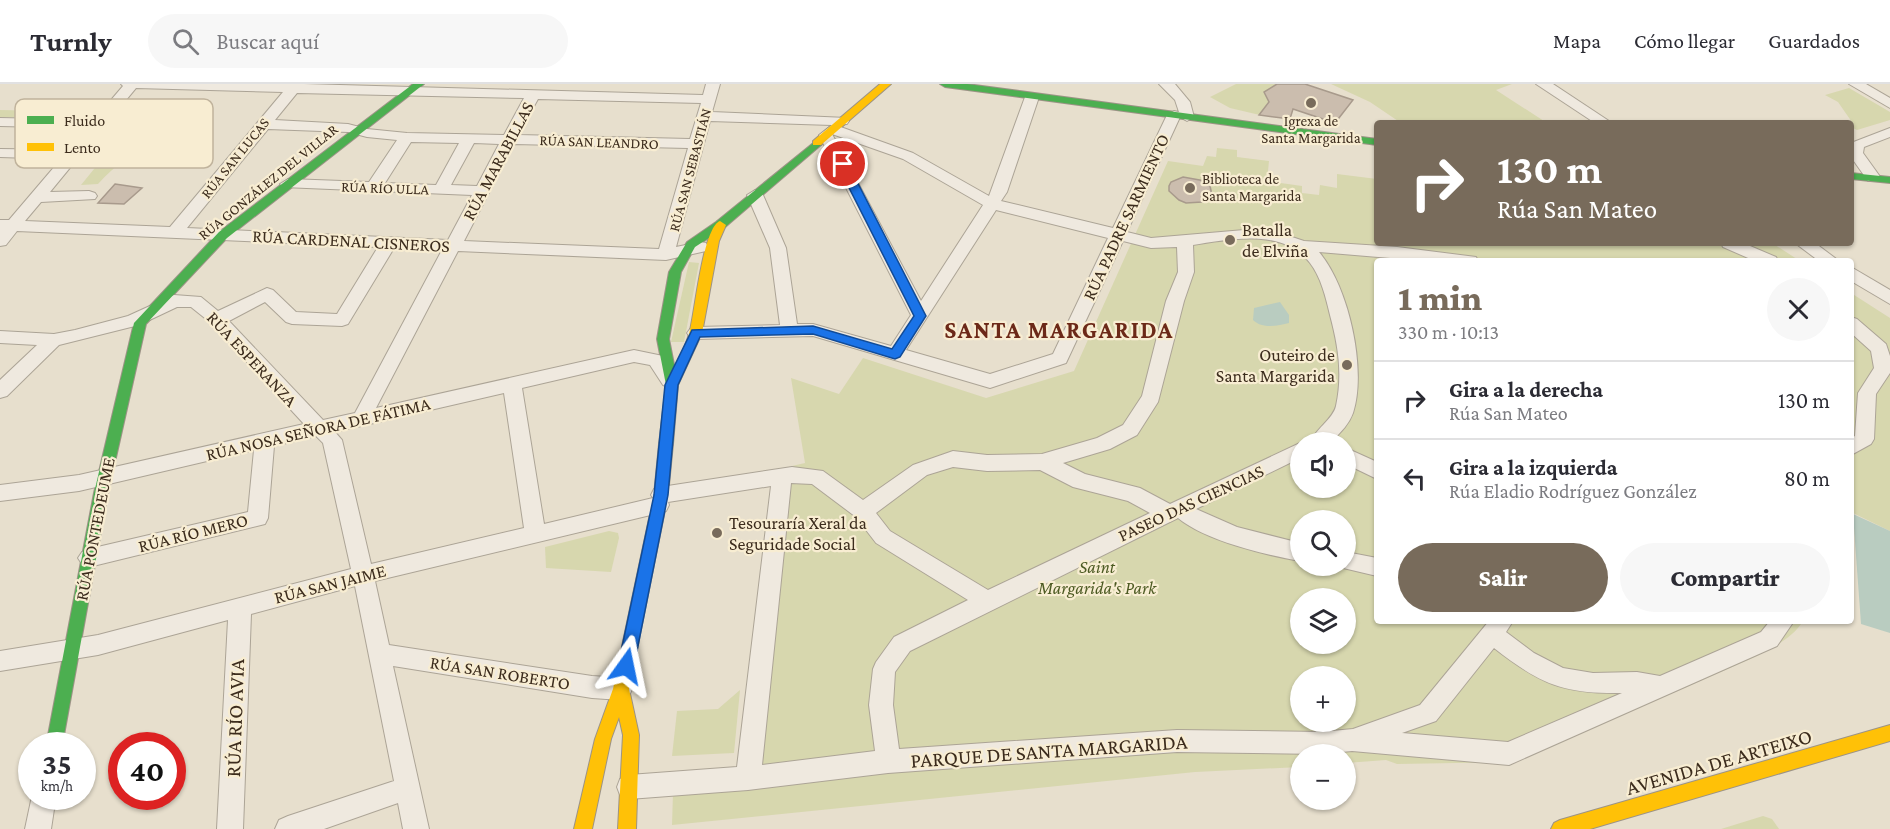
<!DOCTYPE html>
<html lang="es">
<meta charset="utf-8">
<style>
:root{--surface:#fff;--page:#f7f7f7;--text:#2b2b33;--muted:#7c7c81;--line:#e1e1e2;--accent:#786b5b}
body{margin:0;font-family:"Crimson Pro",serif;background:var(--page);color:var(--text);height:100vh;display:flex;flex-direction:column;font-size:22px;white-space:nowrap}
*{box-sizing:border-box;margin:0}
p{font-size:20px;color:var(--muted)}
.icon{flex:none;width:33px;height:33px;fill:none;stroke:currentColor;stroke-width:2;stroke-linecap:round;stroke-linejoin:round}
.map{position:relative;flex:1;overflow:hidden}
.side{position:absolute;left:1374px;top:174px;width:480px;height:366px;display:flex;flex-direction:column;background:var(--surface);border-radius:6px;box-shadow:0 2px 4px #0004}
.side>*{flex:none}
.hud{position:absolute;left:1374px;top:36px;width:480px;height:126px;border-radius:6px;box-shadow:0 2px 4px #0004;background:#786b5b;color:#fff;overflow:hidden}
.fabs{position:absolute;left:1290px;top:348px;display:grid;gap:12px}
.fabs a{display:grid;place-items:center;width:66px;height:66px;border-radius:50%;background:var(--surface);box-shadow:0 2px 4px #0004;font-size:30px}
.speed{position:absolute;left:18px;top:648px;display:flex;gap:12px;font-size:30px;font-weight:700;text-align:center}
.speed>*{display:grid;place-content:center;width:78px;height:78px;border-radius:50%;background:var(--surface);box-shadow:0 2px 4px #0004;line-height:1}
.speed small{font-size:15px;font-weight:400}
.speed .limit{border:9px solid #d22;background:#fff;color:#111}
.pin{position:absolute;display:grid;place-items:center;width:51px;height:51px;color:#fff;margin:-26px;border:3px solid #fff;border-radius:50%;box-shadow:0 2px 6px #0007}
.me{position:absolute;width:66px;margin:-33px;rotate:12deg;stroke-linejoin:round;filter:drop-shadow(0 0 4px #0008)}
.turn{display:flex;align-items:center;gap:21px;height:126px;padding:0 24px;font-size:27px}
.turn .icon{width:78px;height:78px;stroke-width:2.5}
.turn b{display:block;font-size:42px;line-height:51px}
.round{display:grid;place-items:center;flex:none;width:63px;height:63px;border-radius:32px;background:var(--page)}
.head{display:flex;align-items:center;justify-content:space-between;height:102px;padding:0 24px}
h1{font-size:36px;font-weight:800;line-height:45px;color:var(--accent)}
.primary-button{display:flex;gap:12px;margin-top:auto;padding:12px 24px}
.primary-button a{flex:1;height:69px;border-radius:36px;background:var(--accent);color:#fff;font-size:24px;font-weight:800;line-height:69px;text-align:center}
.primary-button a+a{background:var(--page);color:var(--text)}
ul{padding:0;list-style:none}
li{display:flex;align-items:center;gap:18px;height:78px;padding:0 24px;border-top:2px solid var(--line)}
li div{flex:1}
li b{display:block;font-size:22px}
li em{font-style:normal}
header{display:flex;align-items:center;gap:36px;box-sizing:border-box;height:84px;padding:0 30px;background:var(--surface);border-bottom:2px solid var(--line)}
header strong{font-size:28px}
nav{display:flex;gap:33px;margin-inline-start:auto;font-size:21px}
.search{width:420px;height:54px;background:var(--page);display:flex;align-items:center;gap:15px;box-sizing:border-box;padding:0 21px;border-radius:33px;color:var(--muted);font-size:22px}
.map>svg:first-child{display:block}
</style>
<header>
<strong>Turnly</strong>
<div class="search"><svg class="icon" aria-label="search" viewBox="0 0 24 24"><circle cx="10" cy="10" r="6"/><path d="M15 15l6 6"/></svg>Buscar aquí</div>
<nav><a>Mapa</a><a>Cómo llegar</a><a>Guardados</a></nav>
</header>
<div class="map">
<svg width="1890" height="745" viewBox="0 0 1890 745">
<rect width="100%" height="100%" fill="#e7dfcd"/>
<!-- green -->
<g fill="#d7d7ae" fill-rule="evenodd">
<path d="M 1236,0 L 1277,0 L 1266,8 L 1271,16 L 1265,23 L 1264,32 L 1230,24 L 1210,13 Z"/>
<path d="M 1331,0 L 1512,0 L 1496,6 L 1547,39 L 1401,39 L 1370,18 Z"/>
<path d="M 1849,4 L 1890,28 L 1890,36 L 1857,46 L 1851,43 L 1854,41 L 1838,18 L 1825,11 Z"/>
<path d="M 0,26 L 95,28 L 88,35 L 0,33 Z"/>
<path d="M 155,40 L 157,43 L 165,43 L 159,48 L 153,50 C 137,69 115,80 98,100 L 81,101 L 130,41 Z"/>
<path d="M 1217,64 L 1237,66 L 1237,73 L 1269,77 L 1267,97 L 1302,102 L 1302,109 L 1319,111 L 1320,101 L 1337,104 L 1337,90 L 1377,95 L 1377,159 L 1772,159 L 1800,177 L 1377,177 L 1377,537 L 1803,537 C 1792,555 1774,562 1757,572 L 1516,678 L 1397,680 L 1386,676 L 1346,679 L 1346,670 L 1300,670 L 1300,683 L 1195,688 L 672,741 L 673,709 L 760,693 L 792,382 L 805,379 L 791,294 L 839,310 L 863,274 L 986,314 L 1074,287 L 1168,77 L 1203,82 L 1207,72 L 1216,73 ZM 1300,358 L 1346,358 L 1346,404 L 1300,404 ZM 1300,436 L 1346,436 L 1346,482 L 1300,482 ZM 1300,514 L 1346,514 L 1346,560 L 1300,560 ZM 1300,592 L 1346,592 L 1346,638 L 1300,638 Z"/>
<path d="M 689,178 L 699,179 L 684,258 L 671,258 Z"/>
<path d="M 1851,209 L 1890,234 L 1890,447 L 1851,428 Z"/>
<path d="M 609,447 L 618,449 L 619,454 L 611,488 L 546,484 L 545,463 Z"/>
<path d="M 740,606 L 734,669 L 672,672 L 677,627 L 718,625 Z"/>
<path d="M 1763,732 L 1772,735 L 1779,745 L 1721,745 Z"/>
</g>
<!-- water -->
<g fill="#b9ccc0">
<path d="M 1280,218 L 1289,231 L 1289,239 C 1278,242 1262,245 1253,236 L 1254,224 Z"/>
<path d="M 1853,430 L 1890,447 L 1890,549 L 1861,540 Z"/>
</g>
<!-- building -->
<g fill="#cbbdae" stroke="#a89a8c" stroke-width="1.5">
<path d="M 1277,0 L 1305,0 L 1353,16 L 1335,39 L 1293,25 L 1290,35 L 1259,31 L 1269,18 L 1264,8 Z"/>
<path d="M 1183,93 L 1205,97 L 1210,102 L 1212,111 L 1202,118 L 1186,119 L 1179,116 L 1169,107 L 1169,102 L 1171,98 Z"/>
<path d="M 115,100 L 142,104 L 124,120 L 98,119 Z"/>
</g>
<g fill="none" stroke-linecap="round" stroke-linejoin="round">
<!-- street casing -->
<g stroke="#aca496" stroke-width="2">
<g id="street">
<path d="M 121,0 L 304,0 L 703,11 L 706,0 L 720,0 L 712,28 L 847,34 L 849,37 L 847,40 L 835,41 L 913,69 L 989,112 L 1025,13 L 1032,9 L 1039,13 L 1007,108 L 1001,117 L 1113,144 L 1167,31 L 1174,27 L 1179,28 L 1175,16 L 1159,0 L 1175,0 L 1190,18 L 1194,33 L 1187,37 L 1180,33 L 1127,148 L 1151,154 L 1256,145 L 1274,147 L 1304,157 L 1397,163 L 1476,173 L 1478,177 L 1426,177 L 1319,168 C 1349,203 1367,286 1353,329 C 1349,340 1341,348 1333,356 L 1334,358 L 1313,358 C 1311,348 1333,336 1336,322 C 1343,290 1338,261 1330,231 C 1326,214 1321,193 1310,179 C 1284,144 1230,155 1193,161 L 1194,188 L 1184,217 L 1158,318 L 1137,351 L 1110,365 L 1063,379 L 1085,390 L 1140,404 L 1170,420 L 1300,359 L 1300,374 L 1196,425 L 1237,443 L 1300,459 L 1300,477 C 1266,471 1206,457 1178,434 L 910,567 L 895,588 L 893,621 L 899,665 L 1177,646 L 1321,648 L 1353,645 L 1420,621 L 1489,537 L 1513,537 L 1506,548 L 1534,569 L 1563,584 L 1593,589 L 1637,588 L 1660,592 L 1761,548 L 1770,537 L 1794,537 L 1777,562 L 1509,681 L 1352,667 L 1321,670 L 1177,668 L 888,689 L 748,706 L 629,715 L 620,711 L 617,703 L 620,695 L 629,691 L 737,683 L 771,402 L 668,418 L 669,421 L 666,427 L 659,429 L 375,497 L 389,561 L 592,592 L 621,594 L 629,598 L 632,605 L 629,612 L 621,616 L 592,614 L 393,582 L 429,745 L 403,745 L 398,719 L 324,745 L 275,745 L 279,736 L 288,732 L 394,697 L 355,502 L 251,530 L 243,745 L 217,745 L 228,536 L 98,571 L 0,587 L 0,567 L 98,551 L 351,485 L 323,359 L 316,352 L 274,362 L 268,434 L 265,440 L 89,483 L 82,480 L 78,474 L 82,468 L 89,465 L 248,428 L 254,366 L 79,407 L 0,417 L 0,401 L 79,391 L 304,340 L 211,239 L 191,223 L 177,223 L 139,241 L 59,261 L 7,312 L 0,314 L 0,296 L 37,261 L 0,259 L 0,247 L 54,250 L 75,246 L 128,232 L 174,211 L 201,213 L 218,227 L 267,204 L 273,206 L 296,228 L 337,230 L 378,163 L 17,147 L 6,161 L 0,162 L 0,136 L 9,136 L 61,75 L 0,73 L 0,65 L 68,66 L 87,44 L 0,42 L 0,34 L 94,36 L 123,2 ZM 136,4 L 283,8 L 170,143 L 25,137 L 41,118 L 95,115 L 97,112 L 95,109 L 89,107 L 50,108 L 110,35 L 170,35 L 172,32 L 170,29 L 165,28 L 117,27 ZM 297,9 L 524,14 L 504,51 L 407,49 L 367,45 L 348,40 L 275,36 ZM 538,15 L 701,19 L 690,55 L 518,51 ZM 710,37 L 832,41 L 819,51 L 911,231 L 891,262 L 813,240 L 797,240 L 786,164 L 763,111 L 755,106 L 747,111 L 770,164 L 780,241 L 696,243 L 690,245 L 687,249 L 690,253 L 696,255 L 813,252 L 990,304 L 1066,279 L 1123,157 L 1151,164 L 1177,163 L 1178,188 L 1166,217 L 1142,312 L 1123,341 L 1097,354 L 1042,370 L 987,371 L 953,367 L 913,381 L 863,416 L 823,387 L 792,383 L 661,403 L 654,405 L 651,411 L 653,414 L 544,440 L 522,304 L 634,278 L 650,281 L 663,301 L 669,303 L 675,301 L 678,296 L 663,272 L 634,266 L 376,324 L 458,167 L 666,176 L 706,167 L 708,163 L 706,159 L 700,158 L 676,163 ZM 268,45 L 348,48 L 367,53 L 397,56 L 369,98 L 288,95 L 280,100 L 283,103 L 472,111 L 448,156 L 187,144 ZM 832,50 L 903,75 L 983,121 L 921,217 ZM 411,58 L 459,59 L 436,101 L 385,99 ZM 474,59 L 499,60 L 477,102 L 451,101 ZM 514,60 L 688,64 L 659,165 L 464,157 ZM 996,126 L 1108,154 L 1053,270 L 990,290 L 906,266 ZM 394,164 L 442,166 L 355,329 L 323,336 L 229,237 L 265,218 L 286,238 L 292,240 L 342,242 L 348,240 ZM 504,309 L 524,444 L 371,480 L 342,356 L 335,348 ZM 953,383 L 987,387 L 1040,386 L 1073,403 L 1128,417 L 1150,429 L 988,506 L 890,447 L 876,429 L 927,391 ZM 791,399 L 812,400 L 856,433 L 876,459 L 968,516 L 894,553 L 876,578 L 873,585 L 869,621 L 875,667 L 762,681 ZM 1494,564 C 1540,600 1563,610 1622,609 L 1508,658 L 1402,649 L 1436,637 Z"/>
<path d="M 1536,0 L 1553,0 L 1612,39 L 1595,39 Z"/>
<path d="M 1849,0 L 1866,0 L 1890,14 L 1890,24 Z"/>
<path d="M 1890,44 L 1890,53 L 1864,63 L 1863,69 L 1881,94 L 1878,97 L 1868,97 L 1851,73 L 1851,59 Z"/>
<path d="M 1721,159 L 1743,159 L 1776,173 L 1778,177 L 1755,177 L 1723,163 Z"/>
<path d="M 1795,159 L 1815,159 L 1839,177 L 1819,177 Z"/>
<path d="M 1851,183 L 1890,206 L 1890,220 L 1851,197 Z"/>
<path d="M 1851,233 L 1857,235 L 1886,260 L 1890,272 L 1890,289 L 1876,310 L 1874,355 L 1871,360 L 1851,371 L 1851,354 L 1855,352 L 1858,309 L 1874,284 L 1871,267 L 1851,249 Z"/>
<path d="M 1346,364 L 1377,378 L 1377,395 L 1346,380 Z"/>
<path d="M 1346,468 L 1377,474 L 1377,492 L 1339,483 L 1338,482 L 1346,482 Z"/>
<path d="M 32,712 L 56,712 L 51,745 L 25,745 Z"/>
</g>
</g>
<!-- fast casing -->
<g stroke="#9c9386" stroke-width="2">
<g id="fast">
<path d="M 413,0 L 424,0 L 227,154 L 146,240 L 108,409 L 62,662 L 46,662 L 94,409 L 134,239 L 219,148 Z"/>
<path d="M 940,0 L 967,0 L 1377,55 L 1377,61 L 945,3 Z"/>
<path d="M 817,56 L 821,57 L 821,61 L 724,144 L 695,163 L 681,188 L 669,255 L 678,301 L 673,360 L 671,364 L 661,364 L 659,360 L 666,301 L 657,255 L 669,188 L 687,158 L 716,138 Z"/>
<path d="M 1851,89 L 1890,93 L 1890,99 L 1851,95 Z"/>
</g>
</g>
<!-- slow casing -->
<g stroke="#9c9386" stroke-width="2">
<g id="slow">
<path d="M 880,0 L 891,0 L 821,61 L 813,61 L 813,57 Z"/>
<path d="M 720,137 L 726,141 L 719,157 L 702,249 L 678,301 L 672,306 L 666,301 C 674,284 686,265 690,246 C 695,227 703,143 720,137 Z"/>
<path d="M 666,355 L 671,356 L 673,360 L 668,411 L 629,605 L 639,651 L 636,745 L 618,745 L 623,651 L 619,633 L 611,655 L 592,745 L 574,745 L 595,655 L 613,605 L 654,411 L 659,360 L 661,356 Z"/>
<path d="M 1890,641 L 1890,657 L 1590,745 L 1551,745 L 1554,739 L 1560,736 Z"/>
</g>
</g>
<!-- street -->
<use href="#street" fill="#efe9df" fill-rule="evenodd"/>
<!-- fast -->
<use href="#fast" fill="#4caf50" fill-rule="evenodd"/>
<!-- slow -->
<use href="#slow" fill="#ffc107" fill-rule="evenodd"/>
</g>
<!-- route -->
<path fill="#1a73e8" stroke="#114b97" stroke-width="1.5" d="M 843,77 L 848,80 L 926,232 L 900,273 L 895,275 L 813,250 L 700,253 L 678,301 L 668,411 L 634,582 L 632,587 L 626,589 L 620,587 L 618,582 L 654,411 L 665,301 L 692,246 L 813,242 L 892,265 L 914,232 L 837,80 Z"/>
<!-- markers -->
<g fill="#786b5b" stroke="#f8edd2" stroke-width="2">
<circle cx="1311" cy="19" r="6"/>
<circle cx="1190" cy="104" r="6"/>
<circle cx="1230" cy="156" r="6"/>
<circle cx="1347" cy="281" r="6"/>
<circle cx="717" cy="449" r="6"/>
</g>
<g text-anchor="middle" stroke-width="4.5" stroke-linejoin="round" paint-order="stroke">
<!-- far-poi labels -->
<g font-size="15" fill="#3c2c1d" stroke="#f8edd2">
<text x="1311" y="42">Igrexa de<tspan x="1311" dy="17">Santa Margarida</tspan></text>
<text x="1202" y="100" text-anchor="start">Biblioteca de<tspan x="1202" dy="17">Santa Margarida</tspan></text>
</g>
<!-- far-street labels -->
<g font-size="15" fill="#3c2c1d" stroke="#f8edd2">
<text transform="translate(599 58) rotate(2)" y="5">RÚA SAN LEANDRO</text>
<text transform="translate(235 74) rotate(-51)" y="5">RÚA SAN LUCAS</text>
<text transform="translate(690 86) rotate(-75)" y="5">RÚA SAN SEBASTIÁN</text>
<text transform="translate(268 98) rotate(-39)" y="5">RÚA GONZÁLEZ DEL VILLAR</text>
<text transform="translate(385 104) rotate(2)" y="5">RÚA RÍO ULLA</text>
</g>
<!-- street labels -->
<g font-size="18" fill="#3c2c1d" stroke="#f8edd2">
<text transform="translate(498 77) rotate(-62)" y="6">RÚA MARABILLAS</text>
<text transform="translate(1126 133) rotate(-65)" y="6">RÚA PADRE SARMIENTO</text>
<text transform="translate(351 157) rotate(3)" y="6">RÚA CARDENAL CISNEROS</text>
<text transform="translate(252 275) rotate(47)" y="6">RÚA ESPERANZA</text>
<text transform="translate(318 345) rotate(-13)" y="6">RÚA NOSA SEÑORA DE FÁTIMA</text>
<text transform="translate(1191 419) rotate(-25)" y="6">PASEO DAS CIENCIAS</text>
<text transform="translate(95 445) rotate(-79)" y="6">RÚA PONTEDEUME</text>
<text transform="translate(193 449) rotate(-14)" y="6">RÚA RÍO MERO</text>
<text transform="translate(330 500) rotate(-14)" y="6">RÚA SAN JAIME</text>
<text transform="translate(500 589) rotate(9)" y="6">RÚA SAN ROBERTO</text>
</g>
<!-- poi labels -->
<g font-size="18" fill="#3c2c1d" stroke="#f8edd2" text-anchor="start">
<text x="1242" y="152">Batalla<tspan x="1242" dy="21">de Elviña</tspan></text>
<text x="1335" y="277" text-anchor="end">Outeiro de<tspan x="1335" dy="21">Santa Margarida</tspan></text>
<text x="729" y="445">Tesouraría Xeral da<tspan x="729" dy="21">Seguridade Social</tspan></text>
</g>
<!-- park labels -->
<g font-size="18" font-style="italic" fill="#4c5a22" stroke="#f8edd2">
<text x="1097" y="489">Saint<tspan x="1097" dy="21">Margarida's Park</tspan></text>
</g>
<!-- near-street labels -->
<g font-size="21" fill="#3c2c1d" stroke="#f8edd2">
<text transform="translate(235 634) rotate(-88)" y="7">RÚA RÍO AVIA</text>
<text transform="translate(1049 667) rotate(-4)" y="7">PARQUE DE SANTA MARGARIDA</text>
<text transform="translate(1719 678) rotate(-16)" y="7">AVENIDA DE ARTEIXO</text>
</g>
<!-- district labels -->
<g font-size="24" font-weight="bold" letter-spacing="1.5" fill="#6c2918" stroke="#f8edd2">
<text x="1059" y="254">SANTA MARGARIDA</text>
</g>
</g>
<!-- legend -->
<rect x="15" y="15" width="198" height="69" rx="9" fill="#f8edd2" stroke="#c0b39c" stroke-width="1.5"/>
<rect x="27" y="32" width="27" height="8" fill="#4caf50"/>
<rect x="27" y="59" width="27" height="8" fill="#ffc107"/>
<g font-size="16" fill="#3c2c1d">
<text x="64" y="42">Fluido</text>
<text x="64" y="69">Lento</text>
</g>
</svg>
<div class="fabs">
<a><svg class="icon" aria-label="sound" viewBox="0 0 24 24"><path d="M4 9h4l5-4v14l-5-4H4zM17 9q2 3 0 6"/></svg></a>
<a><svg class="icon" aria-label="search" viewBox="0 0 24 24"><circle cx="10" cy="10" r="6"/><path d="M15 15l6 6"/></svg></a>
<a><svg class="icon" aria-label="layers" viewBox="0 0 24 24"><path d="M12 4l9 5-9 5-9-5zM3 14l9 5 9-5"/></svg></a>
<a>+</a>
<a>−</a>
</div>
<div class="speed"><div>35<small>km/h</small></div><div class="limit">40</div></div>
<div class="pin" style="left:843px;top:80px;background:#d93025"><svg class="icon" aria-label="arrive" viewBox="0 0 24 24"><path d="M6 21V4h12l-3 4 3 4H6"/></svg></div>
<svg class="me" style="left:626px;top:582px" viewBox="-20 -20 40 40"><path d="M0-17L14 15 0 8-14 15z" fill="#1a73e8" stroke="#fff" stroke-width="4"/></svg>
<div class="hud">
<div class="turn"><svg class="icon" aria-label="right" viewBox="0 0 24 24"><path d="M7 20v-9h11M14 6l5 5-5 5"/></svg><div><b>130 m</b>Rúa San Mateo</div></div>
</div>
<section class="side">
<div class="head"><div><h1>1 min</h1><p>330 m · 10:13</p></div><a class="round"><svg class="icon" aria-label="close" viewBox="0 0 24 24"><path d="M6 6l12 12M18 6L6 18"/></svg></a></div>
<ul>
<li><svg class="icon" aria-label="right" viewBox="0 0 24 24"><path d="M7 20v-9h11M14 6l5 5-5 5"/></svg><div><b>Gira a la derecha</b><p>Rúa San Mateo</p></div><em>130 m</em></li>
<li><svg class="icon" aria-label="left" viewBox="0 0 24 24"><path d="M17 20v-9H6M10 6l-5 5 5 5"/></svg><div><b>Gira a la izquierda</b><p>Rúa Eladio Rodríguez González</p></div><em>80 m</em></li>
</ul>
<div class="primary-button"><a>Salir</a><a>Compartir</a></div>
</section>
</div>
